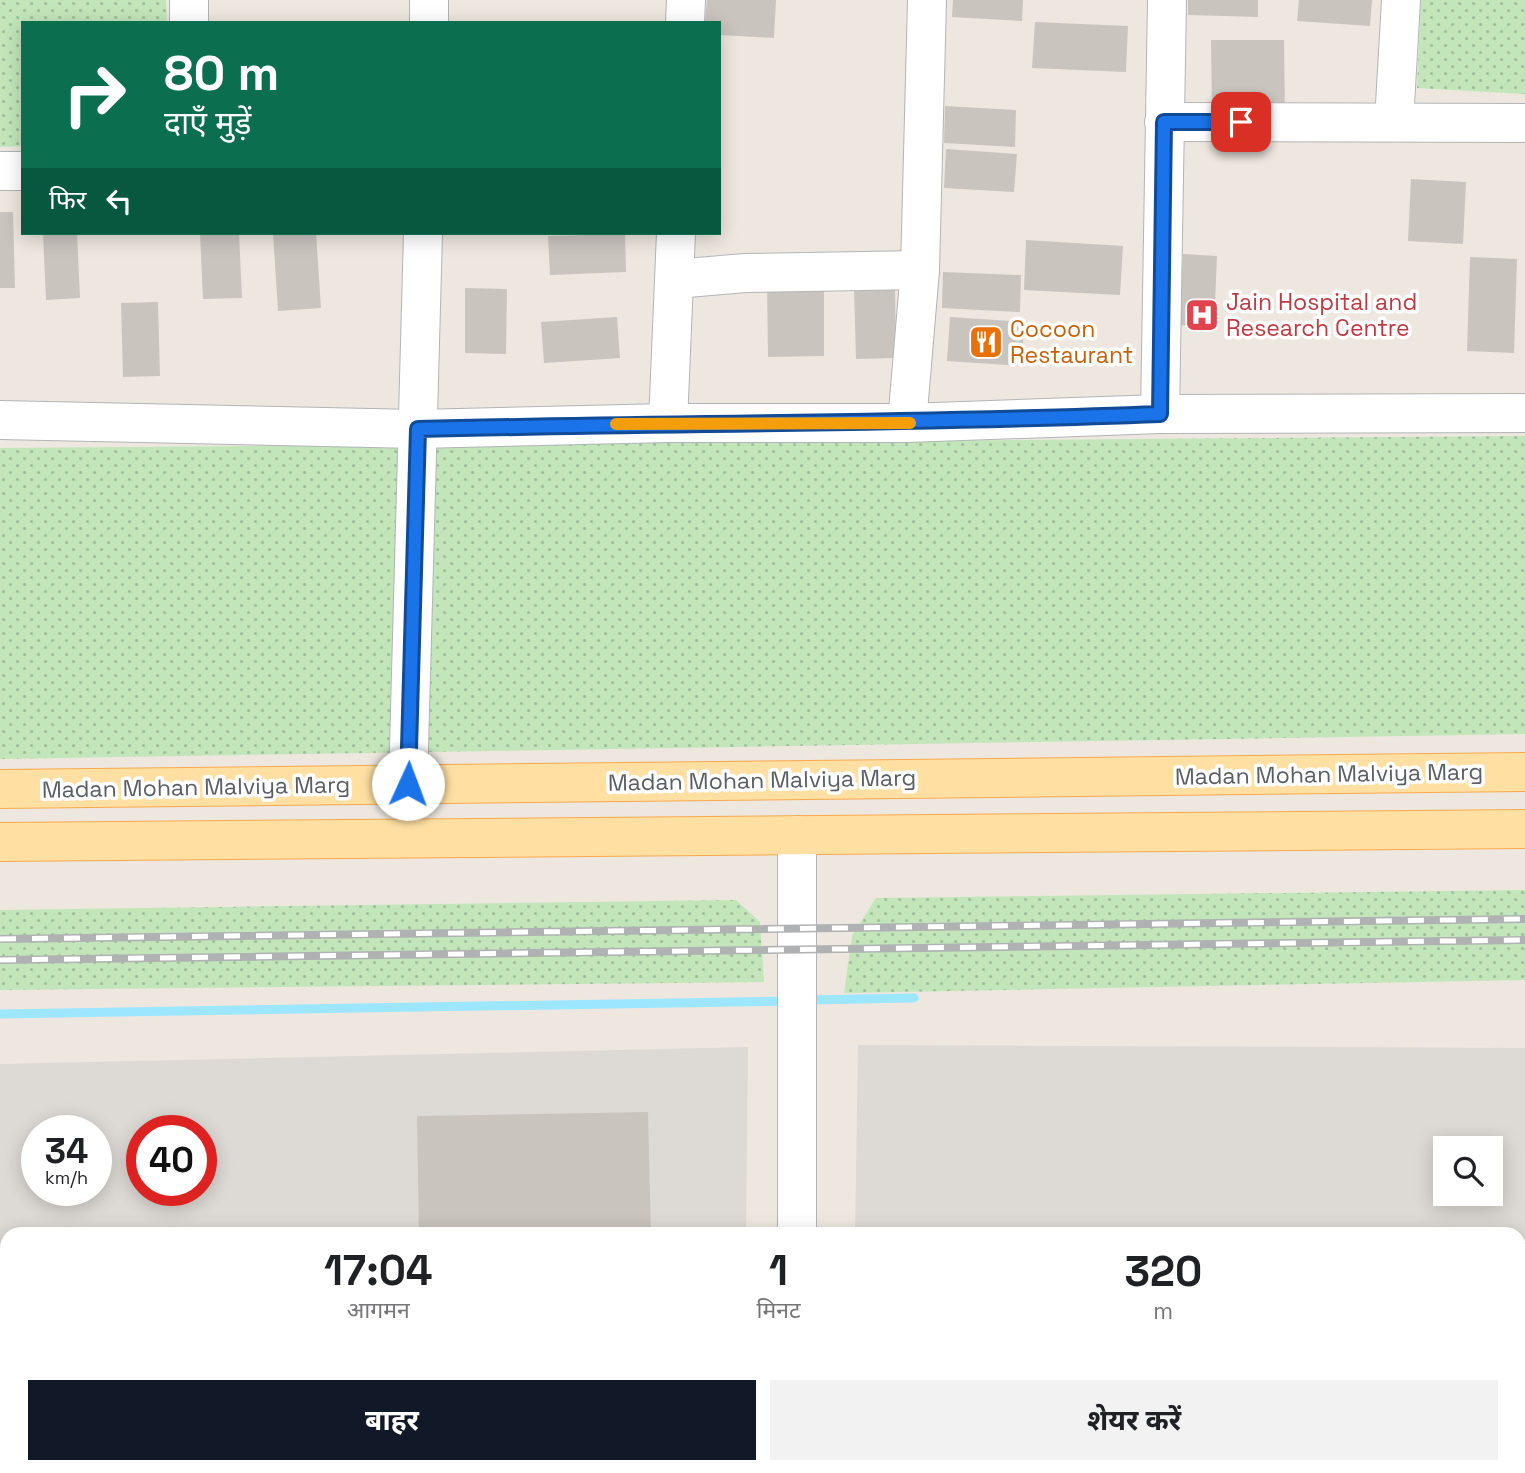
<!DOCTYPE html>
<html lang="hi">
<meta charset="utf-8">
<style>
:root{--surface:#fff;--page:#f2f2f2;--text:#202124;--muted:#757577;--accent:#111827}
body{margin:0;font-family:"Space Grotesk","Noto Sans Devanagari",sans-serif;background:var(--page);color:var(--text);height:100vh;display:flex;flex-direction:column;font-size:26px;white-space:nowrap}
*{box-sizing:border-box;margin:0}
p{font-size:23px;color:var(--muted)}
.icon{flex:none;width:38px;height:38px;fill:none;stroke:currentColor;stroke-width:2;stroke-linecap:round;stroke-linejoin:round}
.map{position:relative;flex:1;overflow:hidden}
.drawer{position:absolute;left:0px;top:1227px;width:1526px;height:247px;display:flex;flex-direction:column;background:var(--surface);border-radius:21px 21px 0 0;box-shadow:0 4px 18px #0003}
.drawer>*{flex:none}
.guide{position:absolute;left:21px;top:21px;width:700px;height:214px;border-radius:0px;box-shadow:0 4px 18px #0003;background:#0b6e4f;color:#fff;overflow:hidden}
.buttons{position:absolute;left:1433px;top:1136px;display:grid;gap:14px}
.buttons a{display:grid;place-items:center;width:70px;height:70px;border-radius:0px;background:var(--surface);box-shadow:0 4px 18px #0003;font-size:35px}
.speed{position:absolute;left:21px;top:1115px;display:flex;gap:14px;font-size:35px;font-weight:700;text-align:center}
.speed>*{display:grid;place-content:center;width:91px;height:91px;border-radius:50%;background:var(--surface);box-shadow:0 4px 18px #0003;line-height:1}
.speed small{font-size:18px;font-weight:400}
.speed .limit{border:10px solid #d22;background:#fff;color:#111}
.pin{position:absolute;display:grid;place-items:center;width:60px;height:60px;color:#fff;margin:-30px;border-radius:14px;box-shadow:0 4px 10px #0006}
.me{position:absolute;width:77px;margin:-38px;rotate:2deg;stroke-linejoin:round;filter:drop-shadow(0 0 5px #0008)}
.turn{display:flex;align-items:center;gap:24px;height:147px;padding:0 28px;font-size:32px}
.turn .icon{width:91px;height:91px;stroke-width:2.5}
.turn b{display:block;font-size:49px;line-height:60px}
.then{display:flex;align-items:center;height:66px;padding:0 28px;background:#0003;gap:14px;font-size:26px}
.eta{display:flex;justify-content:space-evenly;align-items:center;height:119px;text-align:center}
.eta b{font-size:42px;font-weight:700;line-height:49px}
.primary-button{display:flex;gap:14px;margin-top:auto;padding:14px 28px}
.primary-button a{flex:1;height:80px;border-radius:0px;background:var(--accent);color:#fff;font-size:28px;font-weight:700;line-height:80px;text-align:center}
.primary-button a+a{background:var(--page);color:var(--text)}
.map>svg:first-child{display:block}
</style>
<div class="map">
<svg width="1525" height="1473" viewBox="0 0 1525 1473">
<defs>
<pattern id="green-dots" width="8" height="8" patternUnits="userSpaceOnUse" patternTransform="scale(1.75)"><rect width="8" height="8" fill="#c2e6ba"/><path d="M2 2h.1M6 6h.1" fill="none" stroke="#a0be9b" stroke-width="1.8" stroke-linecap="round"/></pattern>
</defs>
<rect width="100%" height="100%" fill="#ede7df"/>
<!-- industrial -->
<g fill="#ddd9d4" fill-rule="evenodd">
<path d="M 858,1045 L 1525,1048 L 1525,1473 L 851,1473 L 851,1466 L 1519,1466 L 1519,1234 L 855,1234 ZM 1446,1148 L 1491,1148 L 1491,1194 L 1446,1194 Z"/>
<path d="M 748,1047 L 746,1234 L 7,1234 L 7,1466 L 744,1466 L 744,1473 L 0,1473 L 0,1064 ZM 37,1130 L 96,1130 L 96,1190 L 37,1190 ZM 142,1130 L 201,1130 L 201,1190 L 142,1190 Z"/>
</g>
<!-- green -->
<g fill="url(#green-dots)">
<path d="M 0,0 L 166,0 L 167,23 L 23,23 L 23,146 L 0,147 Z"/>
<path d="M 1421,0 L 1525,0 L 1525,94 L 1417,88 Z"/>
<path d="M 1525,436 L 1525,734 L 0,759 L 0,448 Z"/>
<path d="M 1525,890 L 1525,980 L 844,993 L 852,936 L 876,898 Z"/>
<path d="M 736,900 L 760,922 L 764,982 L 0,990 L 0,910 Z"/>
</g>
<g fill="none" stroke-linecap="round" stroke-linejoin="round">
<!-- stream -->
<g stroke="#9de6ff" stroke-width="9">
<path d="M 807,1000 L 914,998"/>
<path d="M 0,1014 L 789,1001"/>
</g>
</g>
<!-- building -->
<g fill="#cac4bf">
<path d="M 707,0 L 776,0 L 774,38 L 719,35 L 719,23 L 705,23 Z"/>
<path d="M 953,0 L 1023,0 L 1022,21 L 952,17 Z"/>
<path d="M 1188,0 L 1258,0 L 1258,17 L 1188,15 Z"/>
<path d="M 1299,0 L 1372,0 L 1370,26 L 1297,21 Z"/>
<path d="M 1035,22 L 1128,26 L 1126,72 L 1032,68 Z"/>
<path d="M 1211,40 L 1284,40 L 1285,113 L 1212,114 Z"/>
<path d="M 945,106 L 1016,110 L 1015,147 L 944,143 Z"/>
<path d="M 946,149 L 1017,154 L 1014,192 L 944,188 Z"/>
<path d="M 1411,179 L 1466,182 L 1463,244 L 1408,241 Z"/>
<path d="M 0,212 L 13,212 L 15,288 L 0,288 Z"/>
<path d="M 43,233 L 77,233 L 80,298 L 46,300 Z"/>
<path d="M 200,233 L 239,233 L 242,298 L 203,299 Z"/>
<path d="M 273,233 L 316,233 L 321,308 L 278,311 Z"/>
<path d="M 625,234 L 626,272 L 550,275 L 548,236 Z"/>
<path d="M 1026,240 L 1123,246 L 1120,295 L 1024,290 Z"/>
<path d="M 1183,254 L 1217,256 L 1214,327 L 1179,325 Z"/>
<path d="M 1470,257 L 1517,259 L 1514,353 L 1467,351 Z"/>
<path d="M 943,272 L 1021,275 L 1020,312 L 942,308 Z"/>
<path d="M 767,283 L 824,283 L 824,356 L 768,357 Z"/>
<path d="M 895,287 L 896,358 L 856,359 L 854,288 Z"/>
<path d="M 465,288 L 507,289 L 506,354 L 465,353 Z"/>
<path d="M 158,302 L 160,376 L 123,377 L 121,303 Z"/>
<path d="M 617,317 L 620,358 L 544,363 L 541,322 Z"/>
<path d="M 950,317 L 1024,322 L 1022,366 L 947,361 Z"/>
<path d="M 648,1112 L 651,1234 L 419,1234 L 417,1116 Z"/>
</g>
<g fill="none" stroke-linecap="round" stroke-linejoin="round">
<!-- minor casing -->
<g stroke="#b1b5b8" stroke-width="40">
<g id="minor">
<path d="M 189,23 L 189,0"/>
<path d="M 429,23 L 429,0"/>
<path d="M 685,23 L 686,0"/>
<path d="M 1164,122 L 1525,123"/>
<path d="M 1394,122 L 1401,0"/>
<path d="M 0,171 L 23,171"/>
<path d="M 675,279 L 745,273 L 920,270"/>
<path d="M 1160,414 L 1167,0"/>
<path d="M 0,420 L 417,429 L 668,423 L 907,423 L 1160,414 L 1525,413"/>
<path d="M 668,423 L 676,233"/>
<path d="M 907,423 L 920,270 L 927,0"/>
<path d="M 408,784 L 423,233"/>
<path d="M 797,1234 L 797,835"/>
<path d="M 793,1473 L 793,1466"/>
</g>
</g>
<!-- major casing -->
<g stroke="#f9a94d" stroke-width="40">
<g id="major">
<path d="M 0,789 L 1525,772"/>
<path d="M 0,842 L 1525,829"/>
</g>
</g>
<!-- minor -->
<use href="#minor" stroke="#fff" stroke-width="38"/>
<!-- major -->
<use href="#major" stroke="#ffdfa2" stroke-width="38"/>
<!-- rail casing -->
<g stroke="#b0b1b2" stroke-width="8">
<g id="rail">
<path d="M 0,939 L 1525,919"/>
<path d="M 0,960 L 1525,940"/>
</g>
</g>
<!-- rail -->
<use href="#rail" stroke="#fff" stroke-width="5" stroke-dasharray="16" stroke-linecap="butt"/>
</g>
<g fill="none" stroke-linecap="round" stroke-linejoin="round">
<!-- route casing -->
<g stroke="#114b97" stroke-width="18">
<path id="route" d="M 408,784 L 418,429 C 665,423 912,424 1160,414 L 1164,122 L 1241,122"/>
</g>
<!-- route -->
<use href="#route" stroke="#1a73e8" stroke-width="12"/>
<!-- slow -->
<path stroke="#f59e0b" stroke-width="12" d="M 616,424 L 910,423"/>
</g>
<!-- icons -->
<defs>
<g id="hospital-square" transform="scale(1.75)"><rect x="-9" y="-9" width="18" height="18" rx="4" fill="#e0444e" stroke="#fff"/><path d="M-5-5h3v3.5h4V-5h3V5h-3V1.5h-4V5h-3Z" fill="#fff"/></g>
<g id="restaurant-square" transform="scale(1.75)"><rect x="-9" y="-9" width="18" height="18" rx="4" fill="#e8710a" stroke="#fff"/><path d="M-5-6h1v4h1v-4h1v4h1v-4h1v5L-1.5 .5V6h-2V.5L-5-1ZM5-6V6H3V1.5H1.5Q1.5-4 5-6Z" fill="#fff"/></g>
</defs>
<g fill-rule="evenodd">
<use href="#hospital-square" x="1202" y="315"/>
<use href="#restaurant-square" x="986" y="342"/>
</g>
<g text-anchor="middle" stroke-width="7" stroke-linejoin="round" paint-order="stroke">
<!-- health labels -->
<g font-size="23" fill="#be3a42" stroke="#fff" text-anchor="start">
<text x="1226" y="310">Jain Hospital and<tspan x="1226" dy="26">Research Centre</tspan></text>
</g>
<!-- food labels -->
<g font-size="23" fill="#c56008" stroke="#fff" text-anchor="start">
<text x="1010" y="337">Cocoon<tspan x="1010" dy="26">Restaurant</tspan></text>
</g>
<!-- street labels -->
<g font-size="23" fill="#585e62" stroke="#fff">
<text transform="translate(1329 774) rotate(-1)" y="8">Madan Mohan Malviya Marg</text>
<text transform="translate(762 780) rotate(-1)" y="8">Madan Mohan Malviya Marg</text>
<text transform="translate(196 787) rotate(-1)" y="8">Madan Mohan Malviya Marg</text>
</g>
</g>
</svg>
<div class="buttons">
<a><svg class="icon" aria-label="search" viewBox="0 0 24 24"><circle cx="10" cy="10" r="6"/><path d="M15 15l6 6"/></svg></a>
</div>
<div class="speed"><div>34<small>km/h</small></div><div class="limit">40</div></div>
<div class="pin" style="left:1241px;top:122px;background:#d93025"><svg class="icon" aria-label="arrive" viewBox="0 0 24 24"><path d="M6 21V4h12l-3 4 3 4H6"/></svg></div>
<svg class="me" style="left:408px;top:784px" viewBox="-20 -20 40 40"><circle r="19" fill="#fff"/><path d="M0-13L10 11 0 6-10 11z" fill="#1a73e8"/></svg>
<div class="guide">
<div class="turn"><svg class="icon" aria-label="right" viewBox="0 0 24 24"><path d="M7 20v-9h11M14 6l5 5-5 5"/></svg><div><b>80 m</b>दाएँ मुड़ें</div></div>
<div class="then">फिर<svg class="icon" aria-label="left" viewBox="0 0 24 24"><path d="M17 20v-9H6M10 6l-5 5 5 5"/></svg></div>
</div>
<section class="drawer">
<div class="eta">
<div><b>17:04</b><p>आगमन</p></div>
<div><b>1</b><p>मिनट</p></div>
<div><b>320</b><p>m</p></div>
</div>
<div class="primary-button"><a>बाहर</a><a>शेयर करें</a></div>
</section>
</div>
